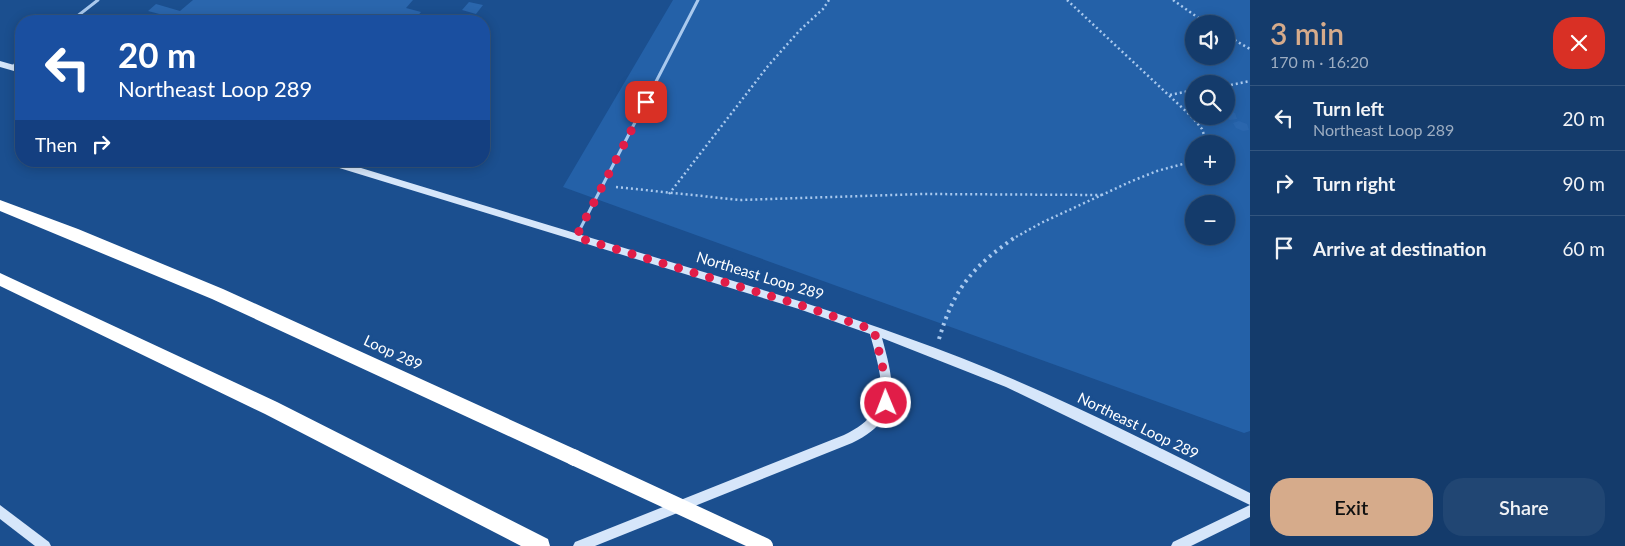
<!DOCTYPE html>
<meta charset="utf-8">
<style>
:root{--surface:#143b6b;--page:#214673;--text:#f1f3f6;--muted:#9dadc1;--line:#33557e;--accent:#d6ab8b}
body{margin:0;font-family:Lato,sans-serif;background:var(--page);color:var(--text);height:100vh;display:flex;flex-direction:column;font-size:19px;white-space:nowrap}
*{box-sizing:border-box;margin:0}
p{font-size:16px;color:var(--muted)}
.icon{flex:none;width:28px;height:28px;fill:none;stroke:currentColor;stroke-width:2;stroke-linecap:round;stroke-linejoin:round}
.map{position:relative;flex:1;overflow:hidden}
.details{display:flex;flex-direction:column;background:var(--surface);width:375px}
.details>*{flex:none}
.banner{position:absolute;left:15px;top:15px;width:475px;height:152px;border-radius:20px;box-shadow:0 2px 12px #0003,0 0 0 1px var(--line);background:#1a4fa0;color:#fff;overflow:hidden}
.buttons{position:absolute;left:1185px;top:15px;display:grid;gap:10px}
.buttons a{display:grid;place-items:center;width:50px;height:50px;border-radius:50%;background:var(--surface);box-shadow:0 2px 12px #0003,0 0 0 1px var(--line);font-size:25px}
.pin{position:absolute;display:grid;place-items:center;width:42px;height:42px;color:#fff;margin:-21px;border-radius:10px;box-shadow:0 2px 8px #0006}
.me{position:absolute;width:55px;margin:-28px;rotate:359deg;stroke-linejoin:round;filter:drop-shadow(0 0 4px #0008)}
.turn{display:flex;align-items:center;gap:18px;height:105px;padding:0 20px;font-size:22px}
.turn .icon{width:65px;height:65px;stroke-width:2.5}
.turn b{display:block;font-size:35px;line-height:42px}
.then{display:flex;align-items:center;height:48px;padding:0 20px;background:#0003;gap:10px;font-size:19px}
.round{display:grid;place-items:center;flex:none;width:52px;height:52px;border-radius:20px;background:var(--page)}
.head{display:flex;align-items:center;justify-content:space-between;height:85px;padding:0 20px}
h1{font-size:30px;font-weight:600;line-height:38px;color:var(--accent)}
.button{display:flex;gap:10px;margin-top:auto;padding:10px 20px}
.button a{flex:1;height:58px;border-radius:20px;background:var(--accent);color:#111;font-size:20px;font-weight:600;line-height:58px;text-align:center}
.button a+a{background:var(--page);color:var(--text)}
ul{padding:0;list-style:none}
li{display:flex;align-items:center;gap:15px;height:65px;padding:0 20px;border-top:1px solid var(--line)}
li div{flex:1}
li b{display:block;font-size:19px}
li em{font-style:normal}
main{display:flex;flex:1;min-height:0}
.map>svg:first-child{display:block}
</style>
<main>
<div class="map">
<svg width="1250" height="546" viewBox="0 0 1250 546">
<rect width="100%" height="100%" fill="#1b4f8f"/>
<!-- green -->
<path fill="#2461a8" fill-rule="evenodd" d="M 673,0 L 1250,0 L 1250,431 L 1244,433 L 563,187 ZM 1194,24 L 1226,24 L 1226,56 L 1194,56 ZM 1194,84 L 1226,84 L 1226,116 L 1194,116 ZM 1194,144 L 1226,144 L 1226,176 L 1194,176 ZM 1194,204 L 1226,204 L 1226,236 L 1194,236 Z"/>
<!-- building -->
<g fill="#2a66ad">
<path d="M 193,0 L 413,0 L 406,8 L 421,12 L 413,21 L 213,21 L 202,18 L 198,21 L 186,21 L 148,11 L 156,4 L 180,11 Z"/>
<path d="M 469,2 L 483,5 L 476,14 L 462,10 Z"/>
<path d="M 1226,110 L 1235,113 L 1237,119 L 1230,120 L 1223,116 L 1226,116 Z"/>
<path d="M 1239,121 L 1247,124 L 1249,130 L 1243,131 L 1236,128 L 1233,123 Z"/>
</g>
<g fill="none" stroke-linecap="round" stroke-linejoin="round">
<!-- path-far1 -->
<g stroke="#a9c9ee" stroke-width="2.5" stroke-dasharray="2 3" stroke-linecap="butt">
<path d="M 1067,0 L 1192,117 L 1202,129 L 1207,144"/>
<path d="M 1173,0 L 1207,24"/>
<path d="M 1226,35 L 1250,49"/>
<path d="M 1226,86 L 1250,81"/>
<path d="M 1170,95 L 1194,90"/>
<path d="M 616,187 L 740,200 L 923,194 L 1102,195"/>
<path d="M 669,194 L 768,66 L 800,30 L 823,9 L 829,0"/>
<path d="M 1016,237 L 1041,223 L 1132,181 L 1157,171 L 1194,161"/>
</g>
<!-- path -->
<path stroke="#a9c9ee" stroke-width="4" stroke-dasharray="2.5 4.5" stroke-linecap="butt" d="M 939,339 C 954,288 973,266 1017,236"/>
<!-- lane -->
<g stroke="#a9c9ee" stroke-width="3">
<path d="M 71,21 L 98,0"/>
<path d="M 12,67 L 21,60"/>
<path d="M 357,171 L 359,161"/>
<path d="M 576,237 L 698,0"/>
</g>
<!-- secondary -->
<g fill="#d6e6fa" fill-rule="evenodd">
<path d="M 0,61 L 21,67 L 21,73 L 0,67 Z"/>
<path d="M 322,161 L 338,161 L 799,301 C 872,325 944,349 1015,380 C 1095,414 1172,454 1250,493 L 1250,517 L 1191,546 L 1171,546 L 1173,542 L 1250,505 L 1006,387 L 882,338 C 895,385 903,419 852,443 L 595,546 L 573,546 L 575,542 L 844,435 C 895,411 882,379 870,334 L 799,309 L 323,163 Z"/>
<path d="M 0,505 L 49,542 L 51,546 L 35,546 L 0,519 Z"/>
</g>
<!-- highway -->
<g fill="#fff" fill-rule="evenodd">
<path d="M 0,200 L 78,229 L 223,289 L 579,451 L 582,457 L 579,463 L 573,466 L 567,463 L 212,299 L 0,211 Z"/>
<path d="M 0,273 L 277,402 L 548,539 L 550,546 L 521,546 L 265,414 L 0,286 Z"/>
</g>
<!-- highway-bridge -->
<path stroke="#fff" stroke-width="16" d="M 573,457 L 765,546"/>
</g>
<g fill="none" stroke-linecap="round" stroke-linejoin="round">
<!-- route -->
<path stroke="#e11d48" stroke-width="9" stroke-dasharray="0 16.2" d="M 646,102 L 576,237 L 800,305 L 874,330 L 887,386 L 886,403"/>
</g>
<g text-anchor="middle" stroke-width="5" stroke-linejoin="round" paint-order="stroke">
<!-- street labels -->
<g font-size="15" fill="#fff" stroke="#1b4f8f">
<text transform="translate(760 276) rotate(17)" y="5">Northeast Loop 289</text>
<text transform="translate(393 353) rotate(25)" y="5">Loop 289</text>
<text transform="translate(1138 426) rotate(26)" y="5">Northeast Loop 289</text>
</g>
</g>
</svg>
<div class="buttons">
<a><svg class="icon" aria-label="sound" viewBox="0 0 24 24"><path d="M4 9h4l5-4v14l-5-4H4zM17 9q2 3 0 6"/></svg></a>
<a><svg class="icon" aria-label="search" viewBox="0 0 24 24"><circle cx="10" cy="10" r="6"/><path d="M15 15l6 6"/></svg></a>
<a>+</a>
<a>−</a>
</div>
<div class="pin" style="left:646px;top:102px;background:#d93025"><svg class="icon" aria-label="arrive" viewBox="0 0 24 24"><path d="M6 21V4h12l-3 4 3 4H6"/></svg></div>
<svg class="me" style="left:886px;top:403px" viewBox="-20 -20 40 40"><circle r="17" fill="#e11d48" stroke="#fff" stroke-width="3"/><path d="M0-11L8 9 0 5-8 9z" fill="#fff"/></svg>
<div class="banner">
<div class="turn"><svg class="icon" aria-label="left" viewBox="0 0 24 24"><path d="M17 20v-9H6M10 6l-5 5 5 5"/></svg><div><b>20 m</b>Northeast Loop 289</div></div>
<div class="then">Then<svg class="icon" aria-label="right" viewBox="0 0 24 24"><path d="M7 20v-9h11M14 6l5 5-5 5"/></svg></div>
</div>
</div>
<section class="details">
<div class="head"><div><h1>3 min</h1><p>170 m · 16:20</p></div><a class="round" style="background:#d93025;color:#fff"><svg class="icon" aria-label="close" viewBox="0 0 24 24"><path d="M6 6l12 12M18 6L6 18"/></svg></a></div>
<ul>
<li><svg class="icon" aria-label="left" viewBox="0 0 24 24"><path d="M17 20v-9H6M10 6l-5 5 5 5"/></svg><div><b>Turn left</b><p>Northeast Loop 289</p></div><em>20 m</em></li>
<li><svg class="icon" aria-label="right" viewBox="0 0 24 24"><path d="M7 20v-9h11M14 6l5 5-5 5"/></svg><div><b>Turn right</b></div><em>90 m</em></li>
<li><svg class="icon" aria-label="arrive" viewBox="0 0 24 24"><path d="M6 21V4h12l-3 4 3 4H6"/></svg><div><b>Arrive at destination</b></div><em>60 m</em></li>
</ul>
<div class="button"><a>Exit</a><a>Share</a></div>
</section>
</main>
